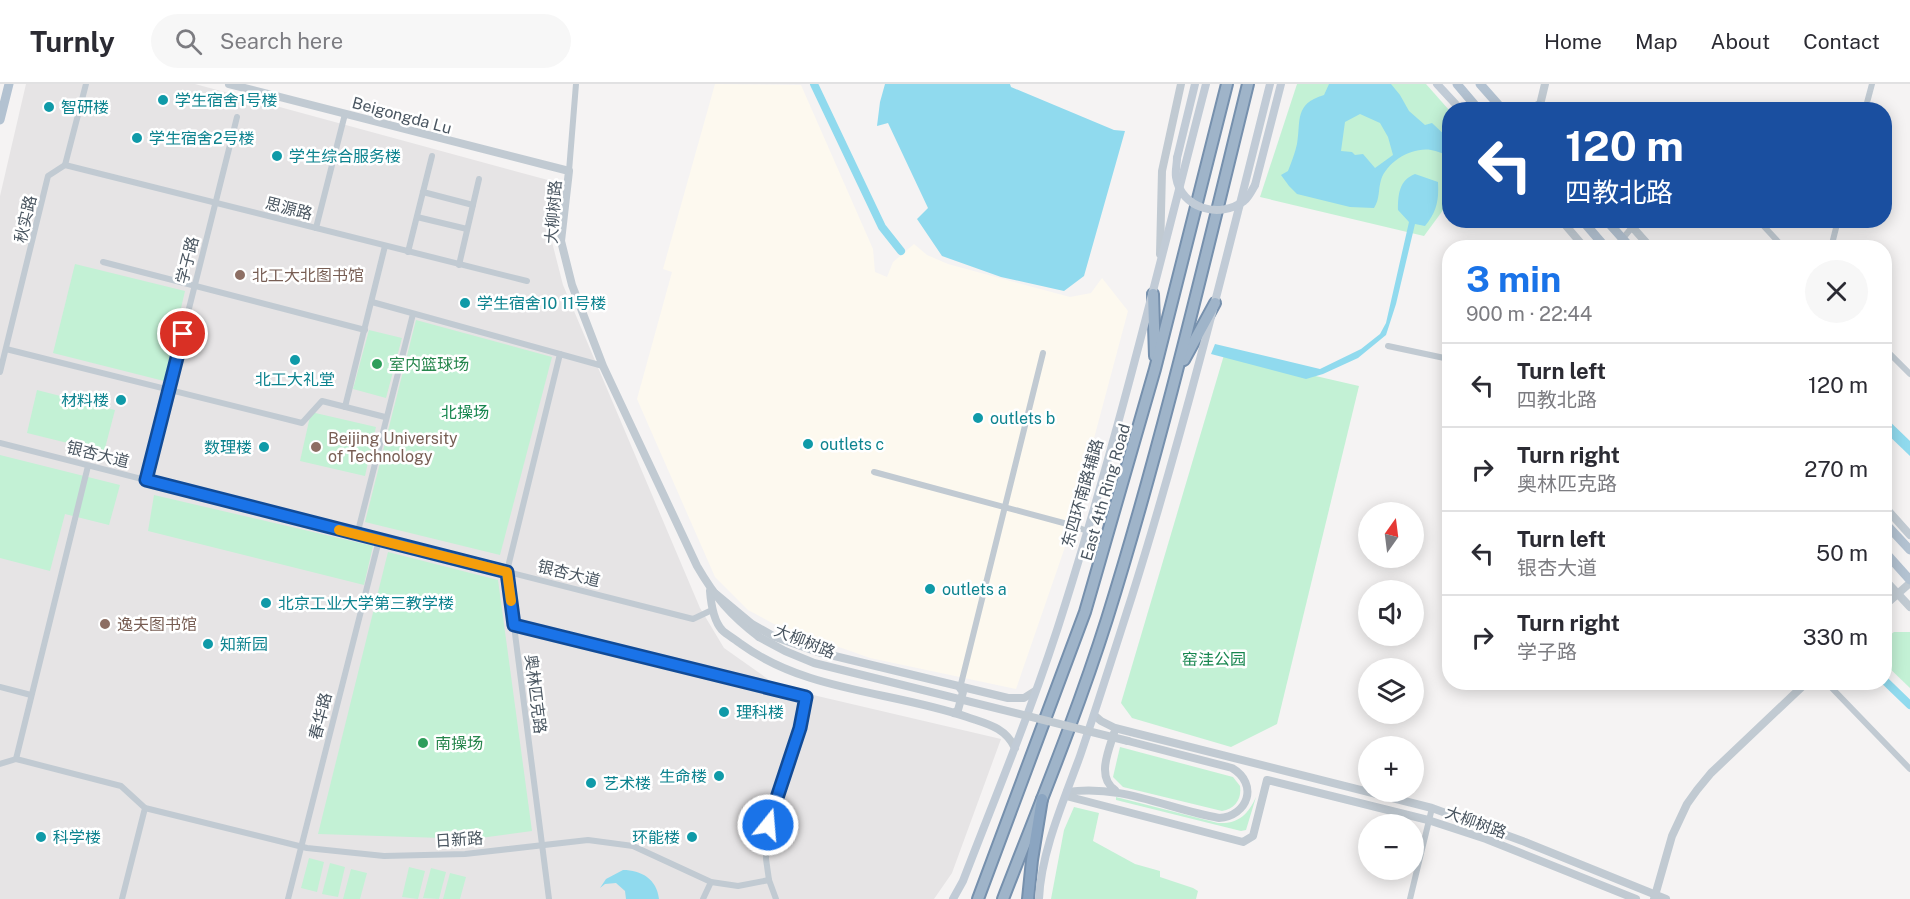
<!DOCTYPE html>
<meta charset="utf-8">
<style>
:root{--surface:#fff;--page:#f7f7f7;--text:#2b2b33;--muted:#7c7c81;--line:#e1e1e2;--accent:#1a73e8}
body{margin:0;font-family:"Public Sans","Noto Sans SC",sans-serif;background:var(--page);color:var(--text);height:100vh;display:flex;flex-direction:column;font-size:22px;white-space:nowrap}
*{box-sizing:border-box;margin:0}
p{font-size:20px;color:var(--muted)}
.icon{flex:none;width:33px;height:33px;fill:none;stroke:currentColor;stroke-width:2;stroke-linecap:round;stroke-linejoin:round}
.map{position:relative;flex:1;overflow:hidden}
.side{position:absolute;left:1442px;top:156px;width:450px;height:450px;display:flex;flex-direction:column;background:var(--surface);border-radius:24px;box-shadow:0 3px 15px #0003}
.side>*{flex:none}
.hud{position:absolute;left:1442px;top:18px;width:450px;height:126px;border-radius:24px;box-shadow:0 3px 15px #0003;background:#1a4fa0;color:#fff;overflow:hidden}
.needle{width:39px;rotate:14deg}
.buttons{position:absolute;left:1358px;top:418px;display:grid;gap:12px}
.buttons a{display:grid;place-items:center;width:66px;height:66px;border-radius:50%;background:var(--surface);box-shadow:0 3px 15px #0003;font-size:30px}
.pin{position:absolute;display:grid;place-items:center;width:51px;height:51px;color:#fff;margin:-26px;border:3px solid #fff;border-radius:50%;box-shadow:0 2px 6px #0007}
.me{position:absolute;width:66px;margin:-33px;rotate:17deg;stroke-linejoin:round;filter:drop-shadow(0 0 4px #0008)}
.turn{display:flex;align-items:center;gap:21px;height:126px;padding:0 24px;font-size:27px}
.turn .icon{width:78px;height:78px;stroke-width:2.5}
.turn b{display:block;font-size:42px;line-height:51px}
.round{display:grid;place-items:center;flex:none;width:63px;height:63px;border-radius:32px;background:var(--page)}
.head{display:flex;align-items:center;justify-content:space-between;height:102px;padding:0 24px}
h1{font-size:36px;font-weight:700;line-height:45px;color:var(--accent)}
ul{padding:0;list-style:none}
li{display:flex;align-items:center;gap:18px;height:84px;padding:0 24px;border-top:2px solid var(--line)}
li div{flex:1}
li b{display:block;font-size:22px}
li em{font-style:normal}
header{display:flex;align-items:center;gap:36px;box-sizing:border-box;height:84px;padding:0 30px;background:var(--surface);border-bottom:2px solid var(--line)}
header strong{font-size:28px}
nav{display:flex;gap:33px;margin-inline-start:auto;font-size:21px}
.search{width:420px;height:54px;background:var(--page);display:flex;align-items:center;gap:15px;box-sizing:border-box;padding:0 21px;border-radius:33px;color:var(--muted);font-size:22px}
.map>svg:first-child{display:block}
</style>
<header>
<strong>Turnly</strong>
<div class="search"><svg class="icon" aria-label="search" viewBox="0 0 24 24"><circle cx="10" cy="10" r="6"/><path d="M15 15l6 6"/></svg>Search here</div>
<nav><a>Home</a><a>Map</a><a>About</a><a>Contact</a></nav>
</header>
<div class="map">
<svg width="1910" height="815" viewBox="0 0 1910 815">
<rect width="100%" height="100%" fill="#f5f3f3"/>
<!-- commercial -->
<path fill="#fdf9ef" d="M 715,0 L 801,1 L 873,165 L 875,188 L 887,193 L 893,178 L 914,160 L 927,171 L 948,180 L 1070,213 L 1091,209 L 1102,194 L 1128,227 L 1065,463 L 1016,605 L 870,574 L 774,540 L 748,526 L 715,493 L 637,315 L 672,188 L 663,185 Z"/>
<!-- education -->
<path fill="#e6e4e5" d="M 26,0 L 195,0 L 559,99 L 552,158 L 563,201 L 700,524 L 724,564 L 779,603 L 1001,655 L 952,789 L 934,815 L 0,815 L 0,112 Z"/>
<!-- green -->
<g fill="#c3f1d5">
<path d="M 1297,0 L 1426,0 L 1449,26 L 1449,118 L 1424,152 L 1260,113 Z"/>
<path d="M 75,180 L 185,207 L 164,297 L 53,269 Z"/>
<path d="M 416,236 L 552,273 L 500,471 L 365,438 Z"/>
<path d="M 369,246 L 402,254 L 386,314 L 353,305 Z"/>
<path d="M 1224,271 L 1359,302 L 1277,640 L 1231,663 L 1132,634 L 1121,619 Z"/>
<path d="M 37,306 L 115,326 L 104,368 L 27,349 Z"/>
<path d="M 311,328 L 376,343 L 365,392 L 300,377 Z"/>
<path d="M 0,371 L 120,401 L 109,441 L 65,430 L 50,487 L 0,474 Z"/>
<path d="M 154,411 L 373,462 L 364,501 L 148,447 Z"/>
<path d="M 388,468 L 498,496 L 532,747 L 473,755 L 318,750 Z"/>
<path d="M 1894,548 L 1910,548 L 1910,604 L 1884,579 L 1884,555 Z"/>
<path d="M 1120,663 L 1233,693 L 1240,702 C 1242,715 1235,725 1222,727 L 1123,703 L 1113,693 Z"/>
<path d="M 1116,713 L 1218,739 C 1238,740 1248,731 1256,713 L 1246,746 L 1241,747 L 1116,716 Z"/>
<path d="M 1074,723 L 1099,729 L 1093,757 L 1135,780 L 1160,787 L 1160,793 L 1193,804 L 1198,807 L 1196,815 L 1051,815 L 1064,746 Z"/>
<path d="M 309,774 L 324,778 L 317,808 L 301,804 Z"/>
<path d="M 330,779 L 345,783 L 338,813 L 322,810 Z"/>
<path d="M 409,783 L 425,787 L 418,815 L 402,813 Z"/>
<path d="M 431,784 L 446,788 L 439,815 L 423,814 Z"/>
<path d="M 351,785 L 367,789 L 360,815 L 343,815 Z"/>
<path d="M 450,789 L 466,793 L 460,815 L 443,815 Z"/>
</g>
<!-- water -->
<g fill="#90daee" fill-rule="evenodd">
<path d="M 885,0 L 1010,0 L 1011,3 L 1114,46 L 1125,47 L 1084,192 L 1064,207 L 1001,193 L 942,172 L 917,135 L 928,124 L 888,39 L 877,42 L 880,18 Z"/>
<path d="M 1329,0 L 1391,0 L 1400,11 L 1409,27 L 1425,41 L 1432,39 L 1449,55 L 1449,71 C 1443,70 1437,67 1431,66 C 1411,63 1387,78 1381,96 C 1378,106 1380,115 1374,124 L 1350,123 L 1297,110 L 1289,102 L 1281,91 L 1288,87 C 1291,79 1295,69 1297,60 C 1301,36 1294,20 1324,11 ZM 1360,30 L 1380,39 L 1388,53 L 1393,71 L 1375,84 L 1363,70 L 1355,71 L 1352,68 L 1341,67 L 1345,38 Z"/>
<path d="M 1415,90 L 1438,98 C 1439,116 1437,128 1425,142 L 1415,140 L 1396,220 L 1386,251 L 1358,274 L 1323,290 L 1306,295 L 1211,270 L 1215,260 L 1320,285 L 1361,265 L 1380,250 L 1386,239 L 1409,138 L 1398,126 C 1398,111 1399,96 1415,90 Z"/>
<path d="M 1884,332 L 1910,357 L 1910,372 L 1884,347 Z"/>
<path d="M 623,786 C 641,786 657,795 659,815 L 626,815 L 625,807 L 616,799 L 605,800 L 600,804 L 606,795 Z"/>
</g>
<g fill="none" stroke-linecap="round" stroke-linejoin="round">
<!-- canal -->
<g stroke="#90daee" stroke-width="8">
<path d="M 814,0 L 882,143 L 901,167"/>
<path d="M 1884,596 L 1910,621"/>
</g>
<!-- trunk casing -->
<g stroke="#7690ad" stroke-width="14">
<g id="trunk">
<path d="M 1153,210 L 1155,272"/>
<path d="M 1184,276 L 1215,219"/>
<path d="M 978,815 L 1085,528 L 1155,285 L 1227,0"/>
<path d="M 1003,815 C 1039,722 1077,630 1107,535 C 1162,359 1204,179 1248,0"/>
</g>
</g>
<!-- motorway casing -->
<g stroke="#7690ad" stroke-width="14">
<path id="motorway" d="M 1028,815 L 1032,776 L 1042,715"/>
</g>
<!-- minor -->
<g stroke="#c1cad2" stroke-width="6">
<path d="M 1865,26 L 1872,0"/>
<path d="M 65,81 L 86,0"/>
<path d="M 569,87 L 576,0"/>
<path d="M 423,108 L 473,121"/>
<path d="M 417,133 L 467,145"/>
<path d="M 1758,136 L 1784,164"/>
<path d="M 316,144 L 345,30"/>
<path d="M 1615,164 L 1638,136"/>
<path d="M 1831,164 L 1838,136"/>
<path d="M 408,168 L 432,72"/>
<path d="M 103,178 L 365,246"/>
<path d="M 459,181 L 479,95"/>
<path d="M 372,218 L 603,282"/>
<path d="M 1388,262 L 1449,275"/>
<path d="M 1884,264 L 1910,290"/>
<path d="M 6,265 L 302,339 L 322,317 L 385,333"/>
<path d="M 0,288 L 48,92 L 65,81 L 527,197"/>
<path d="M 345,323 L 385,162"/>
<path d="M 0,359 L 693,535 L 712,526"/>
<path d="M 874,388 L 1071,441 L 1087,447"/>
<path d="M 146,396 L 237,33"/>
<path d="M 357,451 L 413,230"/>
<path d="M 514,541 L 806,613 L 800,644 L 768,741 L 766,775 L 769,796 L 776,815"/>
<path d="M 1826,598 L 1910,685"/>
<path d="M 0,603 L 31,611"/>
<path d="M 960,604 L 1043,269"/>
<path d="M 16,675 L 88,382"/>
<path d="M 0,680 L 16,675 L 121,702 L 145,724 L 122,815"/>
<path d="M 145,724 L 307,764 L 384,772 L 465,770 L 588,756 L 633,762 L 711,798 L 738,802 L 769,796"/>
<path d="M 288,815 L 379,456"/>
<path d="M 549,815 L 507,487 L 560,270"/>
<path d="M 703,815 L 711,798"/>
<path d="M 1410,815 L 1432,724"/>
</g>
<!-- tertiary -->
<g stroke="#c1cad2" stroke-width="8">
<path d="M 229,0 L 569,87 L 561,157 L 572,201 L 603,282 L 697,482 C 715,513 730,531 759,553"/>
<path d="M 1539,25 L 1545,0"/>
<path d="M 1561,136 L 1585,164"/>
<path d="M 1626,136 L 1651,164"/>
<path d="M 1160,170 L 1162,87 L 1181,0"/>
<path d="M 1884,422 L 1910,451"/>
<path d="M 1884,495 L 1910,523"/>
<path d="M 710,507 C 711,520 713,536 722,546 C 727,551 735,555 741,560 C 807,608 891,607 967,633 C 987,640 1005,643 1015,664"/>
<path d="M 716,510 L 752,540 L 775,553 L 818,568 L 1008,614 L 1024,614 L 1035,607"/>
<path d="M 1884,522 L 1910,499"/>
<path d="M 954,629 L 958,626 L 963,608 L 960,604"/>
<path d="M 1094,631 L 1101,637 L 1115,644 L 1432,724 L 1525,758 L 1666,815"/>
<path d="M 1114,649 C 1109,666 1096,693 1115,706"/>
<path d="M 1067,708 C 1122,700 1167,725 1219,734 C 1248,732 1259,700 1232,684 L 1128,657"/>
<path d="M 1066,712 L 1243,758 L 1253,752 L 1267,696 L 1428,736 L 1486,755 L 1636,815"/>
<path d="M 1654,815 L 1672,752 L 1687,720 L 1697,706 L 1711,689 L 1807,598"/>
</g>
<!-- secondary -->
<g stroke="#c1cbd6" stroke-width="8">
<path d="M 1437,0 L 1461,26"/>
<path d="M 1177,74 L 1195,0"/>
<path d="M 1255,101 L 1281,0"/>
<path d="M 953,815 L 963,797 C 998,706 1036,615 1065,521 C 1119,349 1161,174 1206,0"/>
<path d="M 1039,815 C 1041,768 1064,716 1080,672 C 1098,619 1115,565 1132,512 C 1185,343 1227,172 1270,0"/>
</g>
<!-- primary -->
<g stroke="#b3c2d1" stroke-width="9">
<path d="M 1457,0 L 1479,26"/>
<path d="M 1480,0 L 1503,26"/>
<path d="M 1528,26 L 1539,21"/>
<path d="M 0,36 L 9,0"/>
<path d="M 1582,136 L 1606,164"/>
<path d="M 1606,136 L 1631,164"/>
<path d="M 1884,438 L 1910,466"/>
<path d="M 1884,467 L 1910,496"/>
</g>
<!-- trunk -->
<use href="#trunk" stroke="#9fb4c9" stroke-width="10"/>
<!-- motorway -->
<use href="#motorway" stroke="#8ba5c1" stroke-width="10"/>
<!-- tertiary-bridge -->
<path stroke="#c1cad2" stroke-width="8" d="M 759,553 L 785,567 L 814,579 L 1128,657"/>
<!-- secondary-bridge -->
<path stroke="#c1cbd6" stroke-width="8" d="M 1177,74 C 1177,80 1175,87 1176,93 C 1181,125 1220,135 1244,117 C 1249,113 1252,106 1255,101"/>
</g>
<g fill="none" stroke-linecap="round" stroke-linejoin="round">
<!-- route casing -->
<g stroke="#114b97" stroke-width="15">
<path id="route" d="M 183,250 L 146,396 L 507,488 L 514,541 L 806,613 L 800,644 L 768,741"/>
</g>
<!-- route -->
<use href="#route" stroke="#1a73e8" stroke-width="10"/>
<!-- slow -->
<path stroke="#f59e0b" stroke-width="10" d="M 339,446 L 507,488 L 511,517"/>
</g>
<!-- markers -->
<g fill="#0f9aa8" stroke="#fff" stroke-width="2">
<circle cx="163" cy="16" r="6"/>
<circle cx="49" cy="23" r="6"/>
<circle cx="137" cy="54" r="6"/>
<circle cx="277" cy="72" r="6"/>
<circle cx="465" cy="219" r="6"/>
<circle cx="295" cy="276" r="6"/>
<circle cx="121" cy="316" r="6"/>
<circle cx="978" cy="334" r="6"/>
<circle cx="808" cy="360" r="6"/>
<circle cx="264" cy="363" r="6"/>
<circle cx="930" cy="505" r="6"/>
<circle cx="266" cy="519" r="6"/>
<circle cx="208" cy="560" r="6"/>
<circle cx="724" cy="628" r="6"/>
<circle cx="719" cy="692" r="6"/>
<circle cx="591" cy="699" r="6"/>
<circle cx="41" cy="753" r="6"/>
<circle cx="692" cy="753" r="6"/>
</g>
<g fill="#8d6e63" stroke="#fff" stroke-width="2">
<circle cx="240" cy="191" r="6"/>
<circle cx="316" cy="363" r="6"/>
<circle cx="105" cy="540" r="6"/>
</g>
<g fill="#2e9e5b" stroke="#fff" stroke-width="2">
<circle cx="377" cy="280" r="6"/>
<circle cx="423" cy="659" r="6"/>
</g>
<g text-anchor="middle" stroke-width="5" stroke-linejoin="round" paint-order="stroke">
<!-- culture labels -->
<g font-size="16" fill="#0d838f" stroke="#fff" text-anchor="start">
<text x="175" y="22">学生宿舍1号楼</text>
<text x="61" y="29">智研楼</text>
<text x="149" y="60">学生宿舍2号楼</text>
<text x="289" y="78">学生综合服务楼</text>
<text x="477" y="225">学生宿舍10 11号楼</text>
<text x="295" y="301" text-anchor="middle">北工大礼堂</text>
<text x="109" y="322" text-anchor="end">材料楼</text>
<text x="990" y="340">outlets b</text>
<text x="820" y="366">outlets c</text>
<text x="252" y="369" text-anchor="end">数理楼</text>
<text x="942" y="511">outlets a</text>
<text x="278" y="525">北京工业大学第三教学楼</text>
<text x="220" y="566">知新园</text>
<text x="736" y="634">理科楼</text>
<text x="707" y="698" text-anchor="end">生命楼</text>
<text x="603" y="705">艺术楼</text>
<text x="53" y="759">科学楼</text>
<text x="680" y="759" text-anchor="end">环能楼</text>
</g>
<!-- street labels -->
<g font-size="16" fill="#4a5661" stroke="#fff">
<text transform="translate(402 31) rotate(15)" y="6">Beigongda Lu</text>
<text transform="translate(289 124) rotate(14)" y="6">思源路</text>
<text transform="translate(553 128) rotate(-86)" y="6">大柳树路</text>
<text transform="translate(25 135) rotate(-77)" y="6">秋实路</text>
<text transform="translate(187 176) rotate(-76)" y="6">学子路</text>
<text transform="translate(98 370) rotate(14)" y="6">银杏大道</text>
<text transform="translate(1105 408) rotate(-74)" y="6">East 4th Ring Road</text>
<text transform="translate(1082 409) rotate(-74)" y="6">东四环南路辅路</text>
<text transform="translate(569 489) rotate(14)" y="6">银杏大道</text>
<text transform="translate(805 557) rotate(22)" y="6">大柳树路</text>
<text transform="translate(536 610) rotate(83)" y="6">奥林匹克路</text>
<text transform="translate(320 632) rotate(-76)" y="6">春华路</text>
<text transform="translate(1476 738) rotate(20)" y="6">大柳树路</text>
<text transform="translate(459 755) rotate(-4)" y="6">日新路</text>
</g>
<!-- education labels -->
<g font-size="16" fill="#785e54" stroke="#fff" text-anchor="start">
<text x="252" y="197">北工大北图书馆</text>
<text x="328" y="360">Beijing University<tspan x="328" dy="18">of Technology</tspan></text>
<text x="117" y="546">逸夫图书馆</text>
</g>
<!-- leisure labels -->
<g font-size="16" fill="#27864d" stroke="#fff" text-anchor="start">
<text x="389" y="286">室内篮球场</text>
<text x="435" y="665">南操场</text>
</g>
<!-- park labels -->
<g font-size="16" fill="#17864f" stroke="#fff">
<text x="465" y="334">北操场</text>
<text x="1214" y="581">窑洼公园</text>
</g>
</g>
</svg>
<div class="buttons">
<a><svg class="needle" viewBox="-14 -14 28 28"><path d="M0-13l5 13h-10z" fill="#e53935"/><path d="M0 13l5-13h-10z" fill="#7c7c81"/></svg></a>
<a><svg class="icon" aria-label="sound" viewBox="0 0 24 24"><path d="M4 9h4l5-4v14l-5-4H4zM17 9q2 3 0 6"/></svg></a>
<a><svg class="icon" aria-label="layers" viewBox="0 0 24 24"><path d="M12 4l9 5-9 5-9-5zM3 14l9 5 9-5"/></svg></a>
<a>+</a>
<a>−</a>
</div>
<div class="pin" style="left:183px;top:250px;background:#d93025"><svg class="icon" aria-label="arrive" viewBox="0 0 24 24"><path d="M6 21V4h12l-3 4 3 4H6"/></svg></div>
<svg class="me" style="left:768px;top:741px" viewBox="-20 -20 40 40"><circle r="17" fill="#1a73e8" stroke="#fff" stroke-width="3"/><path d="M0-11L8 9 0 5-8 9z" fill="#fff"/></svg>
<div class="hud">
<div class="turn"><svg class="icon" aria-label="left" viewBox="0 0 24 24"><path d="M17 20v-9H6M10 6l-5 5 5 5"/></svg><div><b>120 m</b>四教北路</div></div>
</div>
<section class="side">
<div class="head"><div><h1>3 min</h1><p>900 m · 22:44</p></div><a class="round"><svg class="icon" aria-label="close" viewBox="0 0 24 24"><path d="M6 6l12 12M18 6L6 18"/></svg></a></div>
<ul>
<li><svg class="icon" aria-label="left" viewBox="0 0 24 24"><path d="M17 20v-9H6M10 6l-5 5 5 5"/></svg><div><b>Turn left</b><p>四教北路</p></div><em>120 m</em></li>
<li><svg class="icon" aria-label="right" viewBox="0 0 24 24"><path d="M7 20v-9h11M14 6l5 5-5 5"/></svg><div><b>Turn right</b><p>奥林匹克路</p></div><em>270 m</em></li>
<li><svg class="icon" aria-label="left" viewBox="0 0 24 24"><path d="M17 20v-9H6M10 6l-5 5 5 5"/></svg><div><b>Turn left</b><p>银杏大道</p></div><em>50 m</em></li>
<li><svg class="icon" aria-label="right" viewBox="0 0 24 24"><path d="M7 20v-9h11M14 6l5 5-5 5"/></svg><div><b>Turn right</b><p>学子路</p></div><em>330 m</em></li>
</ul>
</section>
</div>
